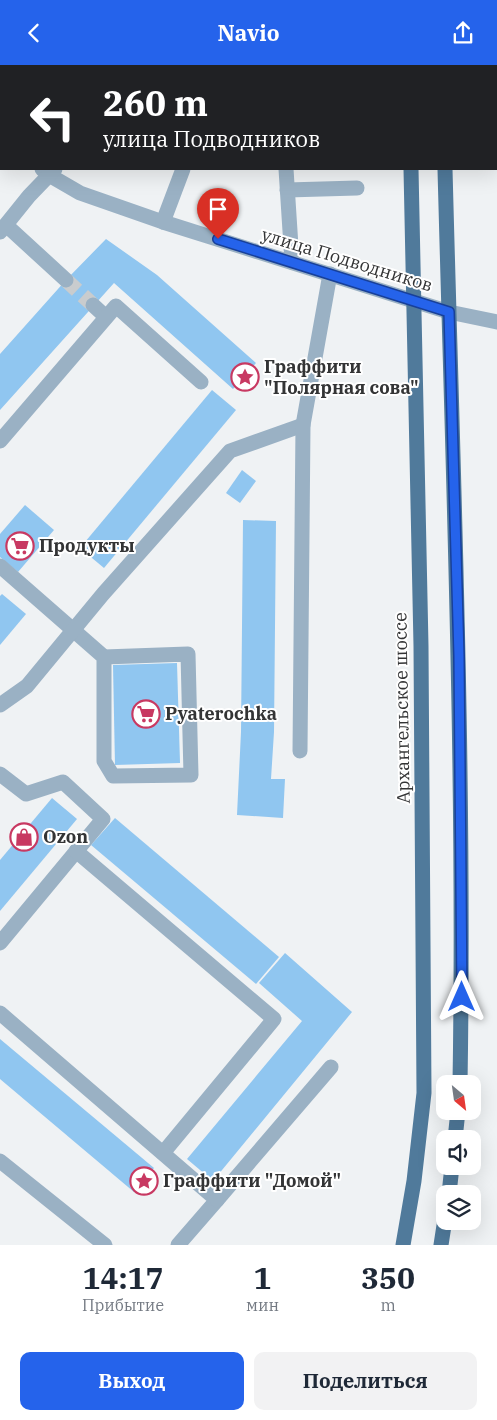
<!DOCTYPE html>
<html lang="ru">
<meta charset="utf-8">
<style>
:root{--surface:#fff;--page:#f2f2f3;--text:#1f2937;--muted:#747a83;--accent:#2563eb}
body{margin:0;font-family:"IBM Plex Serif",serif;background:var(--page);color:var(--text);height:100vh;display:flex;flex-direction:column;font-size:19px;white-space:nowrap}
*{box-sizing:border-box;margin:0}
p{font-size:16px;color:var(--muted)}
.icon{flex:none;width:28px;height:28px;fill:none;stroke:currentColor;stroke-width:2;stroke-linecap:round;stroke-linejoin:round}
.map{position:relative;height:1180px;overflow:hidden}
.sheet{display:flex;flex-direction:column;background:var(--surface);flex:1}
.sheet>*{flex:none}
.hud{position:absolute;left:0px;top:0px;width:498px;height:105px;box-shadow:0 5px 20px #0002;background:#202124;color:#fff;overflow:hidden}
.needle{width:32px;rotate:151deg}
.buttons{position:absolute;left:436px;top:1010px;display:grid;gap:10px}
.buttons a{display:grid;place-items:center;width:45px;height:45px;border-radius:10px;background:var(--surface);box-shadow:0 5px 20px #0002;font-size:25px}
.pin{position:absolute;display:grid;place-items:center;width:42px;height:42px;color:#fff;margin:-51px -21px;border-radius:50% 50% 50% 0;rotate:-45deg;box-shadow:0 0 5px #0007}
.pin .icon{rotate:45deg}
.me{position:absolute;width:55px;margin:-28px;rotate:0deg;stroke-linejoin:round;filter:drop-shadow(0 0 4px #0008)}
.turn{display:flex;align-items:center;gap:18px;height:105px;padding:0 20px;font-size:22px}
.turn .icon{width:65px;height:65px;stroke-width:2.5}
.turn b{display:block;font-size:35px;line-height:42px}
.eta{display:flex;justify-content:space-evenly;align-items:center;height:85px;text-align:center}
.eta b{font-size:30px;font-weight:700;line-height:35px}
.button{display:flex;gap:10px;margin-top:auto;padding:10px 20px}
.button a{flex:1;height:58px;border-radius:10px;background:var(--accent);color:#fff;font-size:20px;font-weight:700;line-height:58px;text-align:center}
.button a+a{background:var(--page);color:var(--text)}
header{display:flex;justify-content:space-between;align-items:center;height:65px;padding:0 20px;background:var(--accent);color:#fff;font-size:22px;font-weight:700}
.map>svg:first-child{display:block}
</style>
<header><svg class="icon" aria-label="back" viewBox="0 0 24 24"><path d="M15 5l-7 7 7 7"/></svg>Navio<svg class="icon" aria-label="share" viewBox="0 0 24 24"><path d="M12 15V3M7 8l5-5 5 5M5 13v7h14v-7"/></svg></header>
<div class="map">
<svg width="497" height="1180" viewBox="0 0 497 1180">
<rect width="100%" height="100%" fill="#eff2f4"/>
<!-- building -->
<g fill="#90c6f0">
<path d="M 106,174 L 157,210 L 256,298 L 233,324 L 114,218 L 0,345 L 0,289 L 66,215 Z"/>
<path d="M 212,325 L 236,345 L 104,503 L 80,483 Z"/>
<path d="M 242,405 L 256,416 L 240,438 L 226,428 Z"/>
<path d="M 25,440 L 54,465 L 18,507 L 0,492 L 0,469 Z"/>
<path d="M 243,455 L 276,456 L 274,667 L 271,714 L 285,714 L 283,753 L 237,750 L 241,667 Z"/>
<path d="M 2,529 L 26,549 L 0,580 L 0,531 Z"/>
<path d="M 177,598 L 180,698 L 115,700 L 113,600 Z"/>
<path d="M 52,733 L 77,754 L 0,846 L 0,795 Z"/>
<path d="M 115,753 L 279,892 L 256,919 L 91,780 Z"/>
<path d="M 285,888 L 352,947 L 213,1116 L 187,1094 L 302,956 L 259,918 Z"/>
<path d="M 0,974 L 154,1103 L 134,1127 L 0,1014 Z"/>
</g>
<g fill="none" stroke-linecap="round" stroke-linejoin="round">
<!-- minor-tunnel -->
<path stroke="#c9ccce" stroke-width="15" stroke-dasharray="15 8" stroke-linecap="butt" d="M 66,215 L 93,240"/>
<!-- minor -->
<g stroke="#9ab1c4" stroke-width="15">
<path d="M 280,0 L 280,1"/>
<path d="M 26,1 L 27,0"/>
<path d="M 68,1 L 69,0"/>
<path d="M 154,1 L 155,0"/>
<path d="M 0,30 L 1,29"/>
<path d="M 0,68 L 1,69"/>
<path d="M 42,104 L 49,110 L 80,128 L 163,157 L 449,247 L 497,257"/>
<path d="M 286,104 L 292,197"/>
<path d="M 287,125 L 357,123"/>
<path d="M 163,157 L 183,104"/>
<path d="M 6,160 L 66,215"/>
<path d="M 0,167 L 29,131 L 55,104"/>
<path d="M 93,240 L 106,252"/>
<path d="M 0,376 L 116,241 L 201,317"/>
<path d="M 0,501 L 104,592 L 188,589 L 191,710 L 113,711 L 104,696 L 104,592"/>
<path d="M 0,640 L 27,621 L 103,529 L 230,386 L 303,360"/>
<path d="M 300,686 L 303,360 L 330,209"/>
<path d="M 0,709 L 26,729 L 63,717 L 103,754 L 0,878"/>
<path d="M 76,786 L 274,954 L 163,1088"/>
<path d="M 0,948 L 217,1135 L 178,1180"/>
<path d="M 0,1096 L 105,1180"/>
<path d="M 217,1135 L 331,1002"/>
</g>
<!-- major -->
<g stroke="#507a9b" stroke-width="15">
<path d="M 408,0 L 408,1"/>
<path d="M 442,0 L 442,1"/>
<path d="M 445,104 C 453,409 465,714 460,1019"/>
<path d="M 455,1074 L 458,1046"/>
<path d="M 449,1129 L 452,1101"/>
<path d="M 403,1180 L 414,1116 L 424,1028 L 421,581 L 411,104"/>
<path d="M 441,1180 L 445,1154"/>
</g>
</g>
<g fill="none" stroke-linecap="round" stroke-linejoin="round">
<!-- route casing -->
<g stroke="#184099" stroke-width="12">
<path id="route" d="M 218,174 L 449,247 L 459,591 L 462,932"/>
</g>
<!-- route -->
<use href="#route" stroke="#2563eb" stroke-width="9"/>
</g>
<!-- icons -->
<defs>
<g id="sight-ring" transform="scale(1.4375)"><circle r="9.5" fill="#fff" stroke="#c83962" stroke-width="1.5"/><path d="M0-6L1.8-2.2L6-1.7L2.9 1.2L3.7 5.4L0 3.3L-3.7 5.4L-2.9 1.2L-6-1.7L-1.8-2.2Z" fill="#c83962"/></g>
<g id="supermarket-ring" transform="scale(1.4375)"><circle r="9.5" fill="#fff" stroke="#c83962" stroke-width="1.5"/><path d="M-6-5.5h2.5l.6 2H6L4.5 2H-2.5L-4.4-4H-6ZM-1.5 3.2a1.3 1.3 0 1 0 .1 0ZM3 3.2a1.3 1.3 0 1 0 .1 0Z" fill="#c83962"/></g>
<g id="shop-ring" transform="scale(1.4375)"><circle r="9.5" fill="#fff" stroke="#c83962" stroke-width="1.5"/><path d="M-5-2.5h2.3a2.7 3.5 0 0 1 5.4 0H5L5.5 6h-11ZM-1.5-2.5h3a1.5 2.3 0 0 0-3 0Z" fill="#c83962"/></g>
</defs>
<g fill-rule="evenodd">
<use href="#sight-ring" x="245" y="312"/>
<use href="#supermarket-ring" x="20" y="481"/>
<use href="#supermarket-ring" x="146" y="649"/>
<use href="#shop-ring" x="24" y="772"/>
<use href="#sight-ring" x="144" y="1116"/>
</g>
<g text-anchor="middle" stroke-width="4" stroke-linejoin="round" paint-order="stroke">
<!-- street labels -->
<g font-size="18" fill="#333435" stroke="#fff">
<text transform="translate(347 195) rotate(17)" y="6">улица Подводников</text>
<text transform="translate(402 643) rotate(-91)" y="6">Архангельское шоссе</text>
</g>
<!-- poi labels -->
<g font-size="18" font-weight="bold" fill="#333435" stroke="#fff" text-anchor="start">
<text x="264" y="308">Граффити<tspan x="264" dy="21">"Полярная сова"</tspan></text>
<text x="39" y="487">Продукты</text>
<text x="165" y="655">Pyaterochka</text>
<text x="43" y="778">Ozon</text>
<text x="163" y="1122">Граффити "Домой"</text>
</g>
</g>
</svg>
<div class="buttons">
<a><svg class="needle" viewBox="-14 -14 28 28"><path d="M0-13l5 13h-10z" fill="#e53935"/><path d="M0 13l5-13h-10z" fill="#747a83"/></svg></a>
<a><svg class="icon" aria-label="sound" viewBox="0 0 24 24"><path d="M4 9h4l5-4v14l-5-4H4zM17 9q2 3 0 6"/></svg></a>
<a><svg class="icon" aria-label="layers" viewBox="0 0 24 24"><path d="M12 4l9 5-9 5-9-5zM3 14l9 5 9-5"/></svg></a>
</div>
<div class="pin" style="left:218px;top:174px;background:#d93025"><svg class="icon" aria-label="arrive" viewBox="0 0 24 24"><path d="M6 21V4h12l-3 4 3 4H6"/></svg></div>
<svg class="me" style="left:462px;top:932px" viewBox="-20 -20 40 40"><path d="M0-17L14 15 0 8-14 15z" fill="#2563eb" stroke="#fff" stroke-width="4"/></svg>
<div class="hud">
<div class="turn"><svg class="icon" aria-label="left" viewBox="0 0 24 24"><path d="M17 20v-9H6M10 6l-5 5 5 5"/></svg><div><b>260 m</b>улица Подводников</div></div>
</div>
</div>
<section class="sheet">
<div class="eta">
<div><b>14:17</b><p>Прибытие</p></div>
<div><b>1</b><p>мин</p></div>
<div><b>350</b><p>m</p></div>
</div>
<div class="button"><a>Выход</a><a>Поделиться</a></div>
</section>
